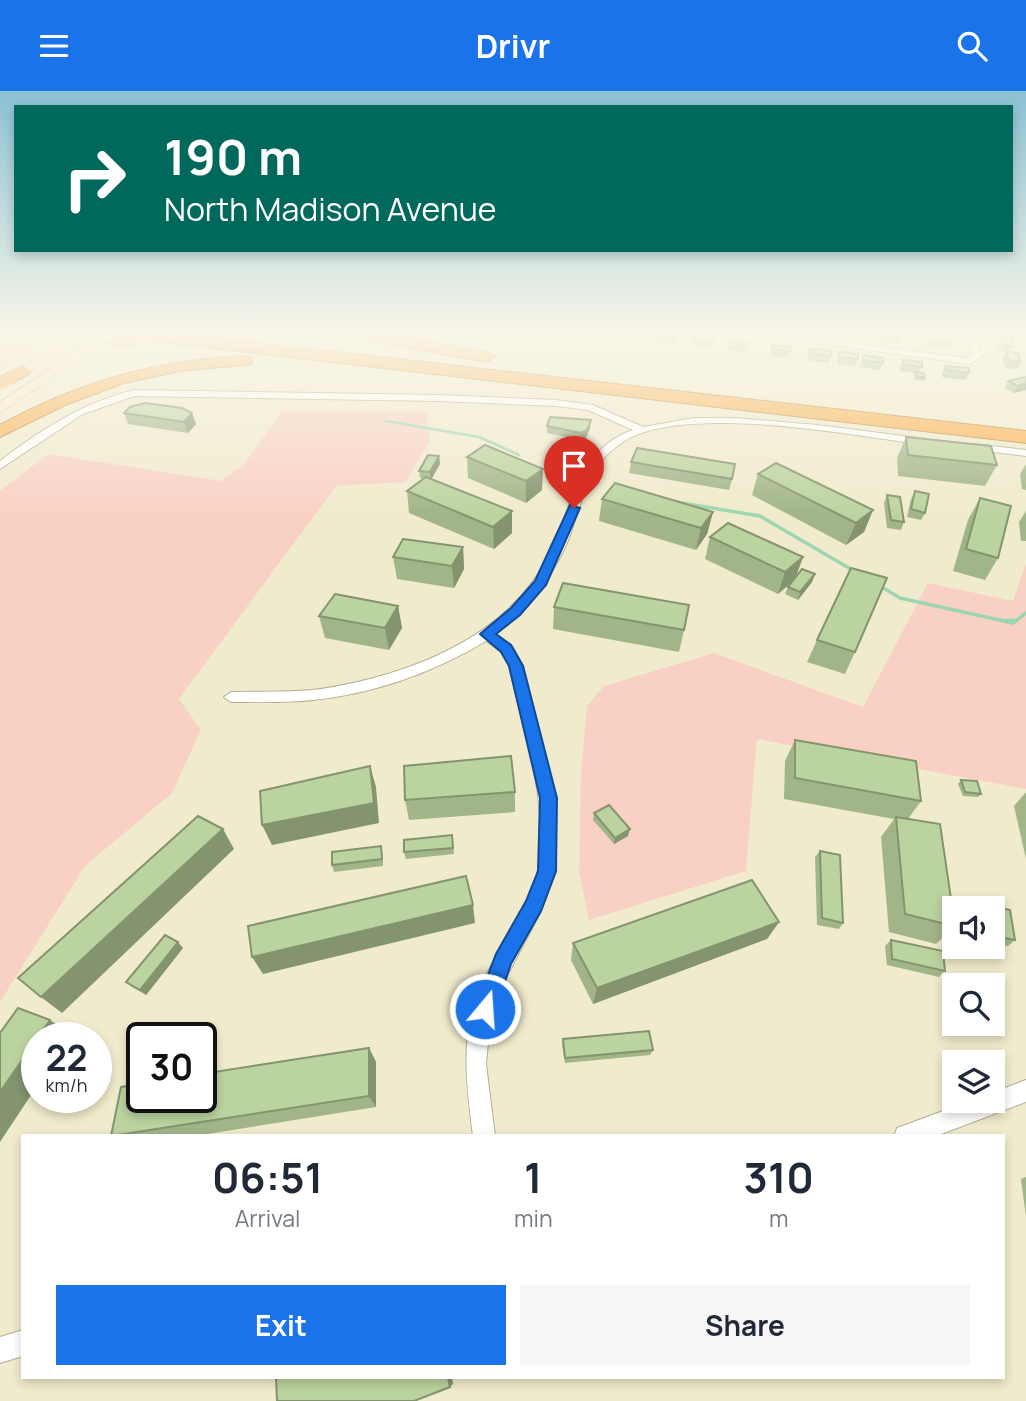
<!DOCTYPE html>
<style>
:root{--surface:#fff;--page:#f6f6f7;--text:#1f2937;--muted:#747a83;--accent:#1a73e8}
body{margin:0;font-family:Manrope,sans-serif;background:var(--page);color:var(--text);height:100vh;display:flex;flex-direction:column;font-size:26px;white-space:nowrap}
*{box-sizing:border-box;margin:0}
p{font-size:23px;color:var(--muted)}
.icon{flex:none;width:38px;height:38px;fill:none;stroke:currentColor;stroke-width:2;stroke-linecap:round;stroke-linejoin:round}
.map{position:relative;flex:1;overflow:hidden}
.sheet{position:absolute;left:21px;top:1043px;width:984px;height:245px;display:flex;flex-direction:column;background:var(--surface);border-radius:0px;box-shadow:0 4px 10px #0003}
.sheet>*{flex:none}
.banner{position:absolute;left:14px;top:14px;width:999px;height:147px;border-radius:0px;box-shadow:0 4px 10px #0003;background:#00695c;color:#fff;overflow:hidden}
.fabs{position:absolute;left:942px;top:805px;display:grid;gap:14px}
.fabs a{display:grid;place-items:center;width:63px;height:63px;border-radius:0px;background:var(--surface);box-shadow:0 4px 10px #0003;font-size:35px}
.speed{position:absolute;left:21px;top:931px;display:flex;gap:14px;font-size:35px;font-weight:700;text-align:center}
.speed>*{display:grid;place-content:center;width:91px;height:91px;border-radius:50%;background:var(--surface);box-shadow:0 4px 10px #0003;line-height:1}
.speed small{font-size:18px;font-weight:400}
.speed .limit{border:4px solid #111;border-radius:10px;background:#fff;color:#111}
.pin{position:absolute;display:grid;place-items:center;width:60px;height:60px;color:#fff;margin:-72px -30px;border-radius:50% 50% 50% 0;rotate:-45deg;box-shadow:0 0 7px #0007}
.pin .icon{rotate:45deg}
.me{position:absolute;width:77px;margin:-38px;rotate:18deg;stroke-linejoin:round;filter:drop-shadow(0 0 5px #0008)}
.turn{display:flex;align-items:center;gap:24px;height:147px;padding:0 35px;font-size:32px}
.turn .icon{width:91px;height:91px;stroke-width:2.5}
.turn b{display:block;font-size:49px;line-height:60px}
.eta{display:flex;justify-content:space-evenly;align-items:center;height:119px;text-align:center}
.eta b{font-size:42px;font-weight:700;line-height:49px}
.button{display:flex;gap:14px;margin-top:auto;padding:14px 35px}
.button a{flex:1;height:80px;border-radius:0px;background:var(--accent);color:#fff;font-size:28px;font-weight:700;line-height:80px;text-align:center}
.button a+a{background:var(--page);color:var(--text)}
header{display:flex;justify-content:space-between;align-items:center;height:91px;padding:0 35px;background:var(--accent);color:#fff;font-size:32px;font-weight:700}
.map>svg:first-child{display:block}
</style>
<header><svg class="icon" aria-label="menu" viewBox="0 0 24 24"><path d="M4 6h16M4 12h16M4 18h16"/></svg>Drivr<svg class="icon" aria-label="search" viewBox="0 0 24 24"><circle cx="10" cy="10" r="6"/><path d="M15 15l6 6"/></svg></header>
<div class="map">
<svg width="1026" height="1310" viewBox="0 0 1026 1310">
<rect width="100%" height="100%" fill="#f1ebcd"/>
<!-- green -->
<g fill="#f9d1c4">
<path d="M 0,246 L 42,252 L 0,280 Z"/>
<path d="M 282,320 L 426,321 L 430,350 L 405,391 L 336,395 L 179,608 L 201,639 L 172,702 L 85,775 L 0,911 L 0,400 L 48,363 L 221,390 L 243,375 Z"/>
<path d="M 1026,472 L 1026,698 L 757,648 L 746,780 L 589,829 L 579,781 L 581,681 L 587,615 L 604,595 L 714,562 L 863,616 L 928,492 L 1013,510 Z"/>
</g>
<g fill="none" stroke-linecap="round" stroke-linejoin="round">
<!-- stream-far2 -->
<path stroke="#9dd5b3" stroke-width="2.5" d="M 386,330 L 479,346 L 519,364"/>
<!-- stream-far1 -->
<g stroke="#9dd5b3" stroke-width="3.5">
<path d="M 676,411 L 760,425 L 854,480"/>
<path d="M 880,495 L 900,507 L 1013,532 L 1026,522"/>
</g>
<!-- stream -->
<path stroke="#9dd5b3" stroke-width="4.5" d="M 1006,530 L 1015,530"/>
<!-- street casing -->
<g stroke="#b2ad90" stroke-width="2">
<g id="street">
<path d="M 742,242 L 770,242 L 968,267 L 973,264 L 966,242 L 974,242 L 982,265 L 970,273 Z"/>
<path d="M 134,299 L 438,304 L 556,309 L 593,314 L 643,336 L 694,327 L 734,327 L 818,334 L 926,348 L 931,351 L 926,354 C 852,344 704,316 636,344 C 619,351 602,366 593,382 C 582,403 577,425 569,447 C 553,486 528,516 496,543 L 512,555 L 523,575 L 556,707 L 556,780 L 541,820 L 500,898 L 489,941 L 486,973 L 495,1045 L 473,1045 C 466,990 459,940 484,888 C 500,856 532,814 538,779 C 549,710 524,641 509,575 L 502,561 L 486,550 C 434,581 374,603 313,609 C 286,612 258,611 231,611 L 224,606 L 231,601 C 261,600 292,602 321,598 C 409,584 509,547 550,462 C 572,417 578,357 633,339 L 588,319 L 556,315 L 438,310 L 134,305 L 83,323 L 0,378 L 0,370 C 42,338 82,312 134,299 Z"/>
<path d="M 973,353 L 1026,359 L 1026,365 L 969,358 L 968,356 Z"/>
<path d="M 1026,989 L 1026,1011 L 936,1045 L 894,1045 L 897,1037 L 970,1010 L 992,1010 L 992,1002 Z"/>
<path d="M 23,1239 L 23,1265 L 0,1272 L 0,1246 Z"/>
</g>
</g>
<!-- secondary casing -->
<g stroke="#b2ad90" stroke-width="1">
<g id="secondary">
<path d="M 68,247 L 78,250 L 0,300 L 0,290 Z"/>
<path d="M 95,248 L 101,252 L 99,255 L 0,322 L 0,311 Z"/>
</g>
</g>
<!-- highway casing -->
<g stroke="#b88642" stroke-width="2">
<g id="highway">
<path d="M 56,242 L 170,242 L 1026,340 L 1026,352 L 135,248 L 134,253 L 129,255 L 63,247 Z"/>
<path d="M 348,242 L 382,242 L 487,261 L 495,266 L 487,271 L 355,247 Z"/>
<path d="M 246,265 L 252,267 L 252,273 L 180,280 L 124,292 L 65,314 L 0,346 L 0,334 C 78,291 157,269 246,265 Z"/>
<path d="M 23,275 L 31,280 L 29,283 L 0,298 L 0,286 Z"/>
</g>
</g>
<!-- street -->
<use href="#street" fill="#fff" fill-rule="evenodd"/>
<!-- secondary -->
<use href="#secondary" fill="#fee7c9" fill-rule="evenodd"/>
<!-- highway -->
<use href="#highway" fill="#fbae4c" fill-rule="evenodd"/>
<!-- secondary-bridge casing -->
<g stroke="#b2ad90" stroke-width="15" stroke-linecap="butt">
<g id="secondary-bridge">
<path d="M 72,250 L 83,242"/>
<path d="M 95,252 L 108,242"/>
</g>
</g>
<!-- secondary-bridge -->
<use href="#secondary-bridge" stroke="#fee7c9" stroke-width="14"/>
</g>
<!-- wall -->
<g fill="#a1b588">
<path d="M 678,242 L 676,253 L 649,249 L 650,243 Z"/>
<path d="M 831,242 L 854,242 L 853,247 L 830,244 Z"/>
<path d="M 879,242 L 901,242 L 901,246 L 899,253 L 877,251 Z"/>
<path d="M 938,242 L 951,242 L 949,246 L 954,250 L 951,257 L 932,258 L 926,254 L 929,247 L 940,246 Z"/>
<path d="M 1000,245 L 1014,255 L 1011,261 L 1021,271 L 1017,278 L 1005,277 L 1002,267 L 1006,261 L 1000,260 L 997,252 Z"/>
<path d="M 714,246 L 711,257 L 691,254 L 692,247 Z"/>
<path d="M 730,248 L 748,250 L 745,261 L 727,259 Z"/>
<path d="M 773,254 L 791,256 L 788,267 L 770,265 Z"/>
<path d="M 810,258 L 831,265 L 829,272 L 807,269 Z"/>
<path d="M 839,261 L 858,268 L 855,275 L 837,273 L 837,268 Z"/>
<path d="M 863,264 L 883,272 L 880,279 L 860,276 Z"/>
<path d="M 903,269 L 922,276 L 919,281 L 925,287 L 924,290 L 914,289 L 915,282 L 900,280 L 900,276 Z"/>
<path d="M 945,275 L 969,282 L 966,289 L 942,286 L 942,282 Z"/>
<path d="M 1026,286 L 1026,299 L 1014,302 L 1005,297 L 1008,290 Z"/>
<path d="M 124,322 L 192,322 L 196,333 L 188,342 L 128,333 Z"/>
<path d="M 591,329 L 590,337 L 586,347 L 581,349 L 547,342 L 547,335 Z"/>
<path d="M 906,346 L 997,374 L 985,395 L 898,385 L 897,367 Z"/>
<path d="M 485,354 L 542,399 L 526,412 L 468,387 L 467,366 Z"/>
<path d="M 439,365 L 440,373 L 431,388 L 512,442 L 494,458 L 409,422 L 407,400 L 424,388 L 420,387 L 419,380 Z"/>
<path d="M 631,371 L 732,388 L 729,399 L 629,382 Z"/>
<path d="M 1026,373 L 1026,399 L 1022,398 L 1020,383 Z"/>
<path d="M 758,383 L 873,419 L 864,441 L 846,454 L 752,404 Z"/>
<path d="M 915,400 L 925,422 L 921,429 L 907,426 L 911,408 Z"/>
<path d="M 887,404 L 904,431 L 901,439 L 887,437 L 884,412 Z"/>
<path d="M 980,407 L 998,467 L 985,489 L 953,480 L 968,429 Z"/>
<path d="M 602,408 L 713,421 L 707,443 L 696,459 L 599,430 Z"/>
<path d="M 1026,420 L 1026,450 L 1021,450 L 1019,431 Z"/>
<path d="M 710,446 L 803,466 L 796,485 L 812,491 L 798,509 L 785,503 L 788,496 L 790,493 L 778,503 L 705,468 Z"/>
<path d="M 463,456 L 464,478 L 454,497 L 397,488 L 393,466 Z"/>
<path d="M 398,515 L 402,537 L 389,559 L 325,547 L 319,525 Z"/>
<path d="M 554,516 L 684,539 L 679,561 L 553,538 Z"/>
<path d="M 817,549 L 855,561 L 845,583 L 807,571 Z"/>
<path d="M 795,649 L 921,710 L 908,728 L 954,828 L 954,836 L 936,853 L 889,841 L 881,746 L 894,728 L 784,708 L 785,670 Z"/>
<path d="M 961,689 L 981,703 L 978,706 L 963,705 L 958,693 Z"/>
<path d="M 515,701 L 515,721 L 409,729 L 405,709 Z"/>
<path d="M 1026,701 L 1026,768 L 1014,715 Z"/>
<path d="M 594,722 L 628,745 L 614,753 L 593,729 Z"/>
<path d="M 452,744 L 454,763 L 406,768 L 404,761 Z"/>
<path d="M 820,760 L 843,832 L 839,838 L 817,834 L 815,766 Z"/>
<path d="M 383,762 L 383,775 L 334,781 L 332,774 Z"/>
<path d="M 968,809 L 1010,819 L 1015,849 L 1008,855 L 1001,854 L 1001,856 L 994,862 L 966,856 L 992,856 L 992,817 L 961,817 L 961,816 Z"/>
<path d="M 779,831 L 767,848 L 593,913 L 571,869 L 573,852 Z"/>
<path d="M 891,849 L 945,880 L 939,886 L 887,874 L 885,855 Z"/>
<path d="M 183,857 L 146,904 L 132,896 L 126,891 Z"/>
<path d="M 563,948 L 653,959 L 650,964 L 565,972 L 562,953 Z"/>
<path d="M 369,957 L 376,971 L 376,1016 L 195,1045 L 111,1045 Z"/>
<path d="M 1026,1086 L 1026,1126 L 1021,1088 Z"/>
</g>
<!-- shaded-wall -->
<g fill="#83946f">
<path d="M 1026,292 L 1026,299 L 1014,302 L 1018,295 Z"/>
<path d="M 192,322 L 196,333 L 188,342 L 184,331 Z"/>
<path d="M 591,329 L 590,337 L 586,347 L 581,349 L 581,342 Z"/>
<path d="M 439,365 L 440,373 L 431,389 L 430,381 Z"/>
<path d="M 543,378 L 542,399 L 526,412 L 526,390 Z"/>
<path d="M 873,419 L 864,441 L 846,454 L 856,432 Z"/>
<path d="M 512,420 L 512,442 L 494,458 L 493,436 Z"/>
<path d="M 713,421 L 707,443 L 696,459 L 701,437 Z"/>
<path d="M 463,456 L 464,478 L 454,497 L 452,475 Z"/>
<path d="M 803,466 L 795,488 L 778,503 L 785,481 Z"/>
<path d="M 815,483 L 812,491 L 798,509 L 800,501 Z"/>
<path d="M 398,515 L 402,537 L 389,559 L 385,537 Z"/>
<path d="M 370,675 L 376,696 L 379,732 L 272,754 L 262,734 Z"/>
<path d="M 223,738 L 234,758 L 62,922 L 41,906 Z"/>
<path d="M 630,738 L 628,745 L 614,753 L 615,747 Z"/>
<path d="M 473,814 L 475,832 L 263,883 L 252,866 Z"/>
<path d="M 779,831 L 767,848 L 593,913 L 597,897 Z"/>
<path d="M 178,851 L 183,857 L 146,904 L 140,899 Z"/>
<path d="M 50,929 L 71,943 L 68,947 L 37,947 Z"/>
<path d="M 37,948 L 37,995 L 0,1051 L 0,1001 Z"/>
<path d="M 369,957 L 376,971 L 376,1016 L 369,1005 Z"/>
<path d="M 448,1286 L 452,1286 L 453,1293 L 450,1296 Z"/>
</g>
<!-- building -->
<g fill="#bbd39e" stroke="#83946f" stroke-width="2">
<path d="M 650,242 L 678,242 L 677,246 Z"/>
<path d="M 879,242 L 901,242 L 901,246 L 879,244 Z"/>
<path d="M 694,243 L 714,246 L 713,250 L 692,247 Z"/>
<path d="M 940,244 L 946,244 L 954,250 L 935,252 L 929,247 L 943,246 Z"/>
<path d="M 1000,245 L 1011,246 L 1014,255 L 1003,253 Z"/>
<path d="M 730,248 L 748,250 L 747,255 L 729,252 Z"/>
<path d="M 773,254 L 791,256 L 790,260 L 772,258 Z"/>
<path d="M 810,258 L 832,260 L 831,265 L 809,262 Z"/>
<path d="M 1006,260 L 1018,262 L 1021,271 L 1009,270 Z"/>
<path d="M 839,261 L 858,263 L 858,268 L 839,266 Z"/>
<path d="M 863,264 L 883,267 L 883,272 L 863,269 Z"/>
<path d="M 903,269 L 922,271 L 922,276 L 903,273 Z"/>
<path d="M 945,275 L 969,277 L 969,282 L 946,279 Z"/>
<path d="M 915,281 L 924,282 L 925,287 L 916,285 Z"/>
<path d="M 1026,286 L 1026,292 L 1018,295 L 1008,290 Z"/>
<path d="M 145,312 L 182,317 L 192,322 L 184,331 L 124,322 L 130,316 Z"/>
<path d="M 550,326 L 591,329 L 587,339 L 581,342 L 547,335 Z"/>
<path d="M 906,346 L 991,355 L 997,374 L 908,364 Z"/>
<path d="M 485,354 L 543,378 L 526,390 L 467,366 Z"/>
<path d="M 637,357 L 735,373 L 732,388 L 631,371 Z"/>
<path d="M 428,364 L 439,365 L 430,381 L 419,380 Z"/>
<path d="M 776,372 L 873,419 L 856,432 L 758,383 Z"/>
<path d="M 426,386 L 512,420 L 493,436 L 407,400 Z"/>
<path d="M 615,392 L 713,421 L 701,437 L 602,408 Z"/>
<path d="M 915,400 L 929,403 L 925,422 L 911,418 Z"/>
<path d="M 887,404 L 900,406 L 904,431 L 891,429 Z"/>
<path d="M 980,407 L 1011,415 L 998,467 L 966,458 Z"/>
<path d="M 728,432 L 803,466 L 785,481 L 710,446 Z"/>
<path d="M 403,448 L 463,456 L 452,475 L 393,466 Z"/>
<path d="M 851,477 L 887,487 L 855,561 L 817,549 Z"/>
<path d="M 802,478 L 815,483 L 800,501 L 788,496 Z"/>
<path d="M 563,492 L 689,514 L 684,539 L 554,516 Z"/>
<path d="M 335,503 L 398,515 L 385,537 L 319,525 Z"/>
<path d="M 795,649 L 916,670 L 921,710 L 795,687 Z"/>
<path d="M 511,665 L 515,701 L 405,709 L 404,675 Z"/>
<path d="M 370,675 L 374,712 L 262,734 L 260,700 Z"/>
<path d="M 961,689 L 977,690 L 981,703 L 965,701 Z"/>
<path d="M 609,714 L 630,738 L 615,747 L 594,722 Z"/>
<path d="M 198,725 L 223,738 L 41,906 L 18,887 Z"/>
<path d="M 896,726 L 940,733 L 954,828 L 954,835 L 905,823 Z"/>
<path d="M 452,744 L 453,757 L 404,761 L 404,749 Z"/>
<path d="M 381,755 L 382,768 L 332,774 L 332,761 Z"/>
<path d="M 820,760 L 840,764 L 843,832 L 822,827 Z"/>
<path d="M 466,785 L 473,814 L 252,866 L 248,835 Z"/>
<path d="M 752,789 L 779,831 L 597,897 L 573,852 Z"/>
<path d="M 968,809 L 1010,819 L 1015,849 L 1000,846 L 1001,856 L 992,854 L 992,817 L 969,817 Z"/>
<path d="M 165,844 L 178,851 L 140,899 L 126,891 Z"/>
<path d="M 891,849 L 943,860 L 945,880 L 892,868 Z"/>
<path d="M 18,917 L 50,929 L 0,1001 L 0,942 Z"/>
<path d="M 649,940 L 653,959 L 565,967 L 563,948 Z"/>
<path d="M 369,957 L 369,1005 L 111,1045 L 121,996 L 142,993 L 142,1006 L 201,1006 L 201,983 Z"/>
<path d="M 276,1286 L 448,1286 L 450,1296 L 414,1310 L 277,1310 Z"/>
</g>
<!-- sky -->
<linearGradient id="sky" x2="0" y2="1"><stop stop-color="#8ac1d3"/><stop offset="0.57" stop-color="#f9f6e8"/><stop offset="1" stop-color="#f9f6e8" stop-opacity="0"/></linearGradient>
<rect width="1026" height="426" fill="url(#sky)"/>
<!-- route -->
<path fill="#1a73e8" stroke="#114b97" stroke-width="2" d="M 570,414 L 580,417 L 546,494 L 520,524 L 496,543 L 511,554 L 523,575 L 557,707 L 556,780 L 541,820 L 511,873 L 493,926 L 485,929 L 478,926 L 475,918 L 496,863 L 526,810 L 538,780 L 540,707 L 509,575 L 501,561 L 480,543 L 511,517 L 535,490 Z"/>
</svg>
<div class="fabs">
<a><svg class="icon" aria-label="sound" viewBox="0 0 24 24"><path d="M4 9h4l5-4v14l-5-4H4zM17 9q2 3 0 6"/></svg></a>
<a><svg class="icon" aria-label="search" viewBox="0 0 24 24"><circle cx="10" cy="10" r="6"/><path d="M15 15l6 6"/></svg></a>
<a><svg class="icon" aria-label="layers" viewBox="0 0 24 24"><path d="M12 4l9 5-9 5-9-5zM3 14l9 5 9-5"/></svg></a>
</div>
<div class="speed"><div>22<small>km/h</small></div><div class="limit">30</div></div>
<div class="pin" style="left:574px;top:417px;background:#d93025"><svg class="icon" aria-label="arrive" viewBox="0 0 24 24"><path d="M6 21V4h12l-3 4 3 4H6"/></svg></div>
<svg class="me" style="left:485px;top:918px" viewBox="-20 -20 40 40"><circle r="17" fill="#1a73e8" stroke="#fff" stroke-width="3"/><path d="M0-11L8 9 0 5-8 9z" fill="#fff"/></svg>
<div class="banner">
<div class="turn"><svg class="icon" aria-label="right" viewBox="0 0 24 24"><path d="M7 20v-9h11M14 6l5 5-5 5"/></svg><div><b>190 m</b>North Madison Avenue</div></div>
</div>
<section class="sheet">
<div class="eta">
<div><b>06:51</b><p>Arrival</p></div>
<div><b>1</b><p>min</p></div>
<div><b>310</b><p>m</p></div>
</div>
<div class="button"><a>Exit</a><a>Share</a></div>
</section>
</div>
